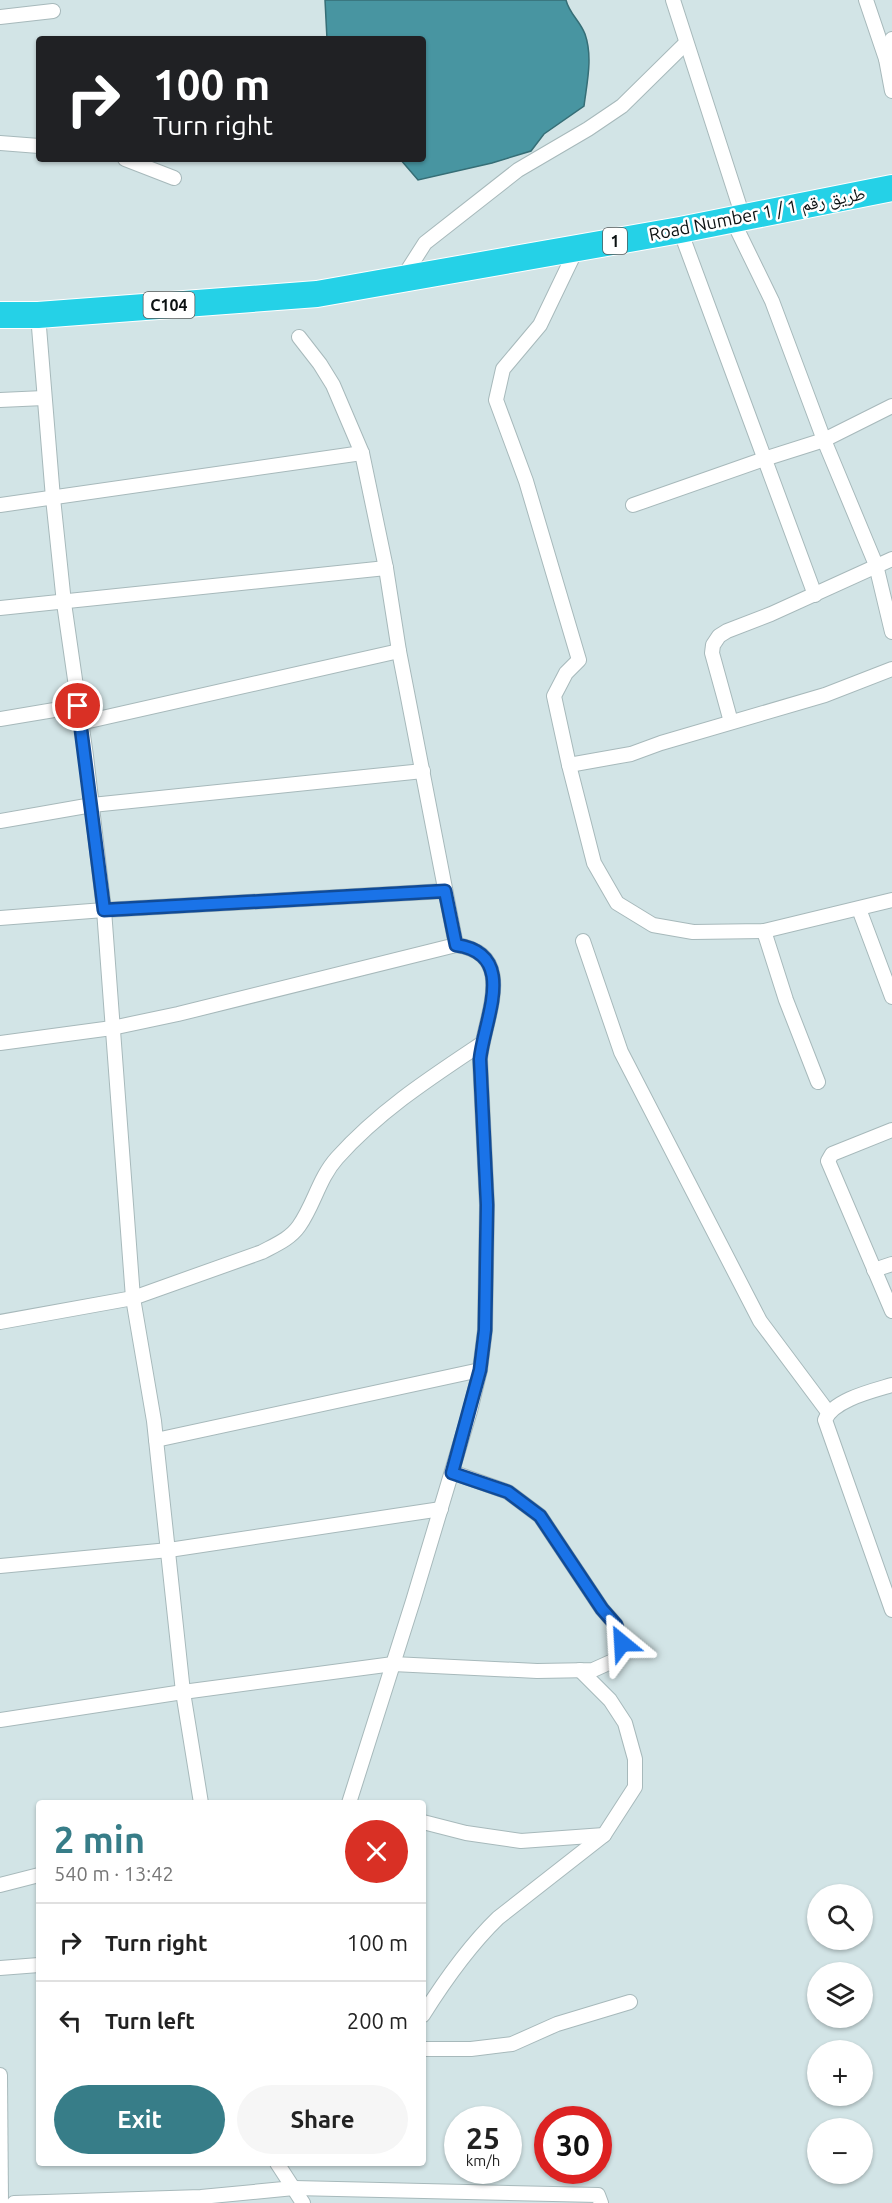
<!DOCTYPE html>
<meta charset="utf-8">
<style>
:root{--surface:#fff;--page:#f6f6f6;--text:#222;--muted:#767676;--line:#e0e0e0;--accent:#377d88}
body{margin:0;font-family:Ubuntu,"Noto Naskh Arabic",sans-serif;background:var(--page);color:var(--text);height:100vh;display:flex;flex-direction:column;font-size:22px;white-space:nowrap}
*{box-sizing:border-box;margin:0}
p{font-size:20px;color:var(--muted)}
.icon{flex:none;width:33px;height:33px;fill:none;stroke:currentColor;stroke-width:2;stroke-linecap:round;stroke-linejoin:round}
.map{position:relative;flex:1;overflow:hidden}
.sheet{position:absolute;left:36px;top:1800px;width:390px;height:366px;display:flex;flex-direction:column;background:var(--surface);border-radius:6px;box-shadow:0 2px 4px #0004}
.sheet>*{flex:none}
.banner{position:absolute;left:36px;top:36px;width:390px;height:126px;border-radius:6px;box-shadow:0 2px 4px #0004;background:#202124;color:#fff;overflow:hidden}
.fabs{position:absolute;left:807px;top:1884px;display:grid;gap:12px}
.fabs a{display:grid;place-items:center;width:66px;height:66px;border-radius:50%;background:var(--surface);box-shadow:0 2px 4px #0004;font-size:30px}
.speed{position:absolute;left:444px;top:2106px;display:flex;gap:12px;font-size:30px;font-weight:700;text-align:center}
.speed>*{display:grid;place-content:center;width:78px;height:78px;border-radius:50%;background:var(--surface);box-shadow:0 2px 4px #0004;line-height:1}
.speed small{font-size:15px;font-weight:400}
.speed .limit{border:9px solid #d22;background:#fff;color:#111}
.pin{position:absolute;display:grid;place-items:center;width:51px;height:51px;color:#fff;margin:-26px;border:3px solid #fff;border-radius:50%;box-shadow:0 2px 6px #0007}
.me{position:absolute;width:66px;margin:-33px;rotate:333deg;stroke-linejoin:round;filter:drop-shadow(0 0 4px #0008)}
.turn{display:flex;align-items:center;gap:21px;height:126px;padding:0 18px;font-size:27px}
.turn .icon{width:78px;height:78px;stroke-width:2.5}
.turn b{display:block;font-size:42px;line-height:51px}
.round{display:grid;place-items:center;flex:none;width:63px;height:63px;border-radius:32px;background:var(--page)}
.head{display:flex;align-items:center;justify-content:space-between;height:102px;padding:0 18px}
h1{font-size:36px;font-weight:700;line-height:45px;color:var(--accent)}
.button{display:flex;gap:12px;margin-top:auto;padding:12px 18px}
.button a{flex:1;height:69px;border-radius:36px;background:var(--accent);color:#fff;font-size:24px;font-weight:700;line-height:69px;text-align:center}
.button a+a{background:var(--page);color:var(--text)}
ul{padding:0;list-style:none}
li{display:flex;align-items:center;gap:18px;height:78px;padding:0 18px;border-top:2px solid var(--line)}
li div{flex:1}
li b{display:block;font-size:22px}
li em{font-style:normal}
.map>svg:first-child{display:block}
</style>
<div class="map">
<svg width="892" height="2203" viewBox="0 0 892 2203">
<rect width="100%" height="100%" fill="#d2e4e6"/>
<!-- water -->
<path fill="#4895a1" stroke="#366e76" stroke-width="1.5" d="M 325,0 L 566,0 C 569,13 580,21 585,34 C 593,57 587,82 584,106 L 544,134 L 531,151 L 492,163 L 418,180 L 400,159 L 423,159 L 423,39 L 327,39 Z"/>
<g fill="none" stroke-linecap="round" stroke-linejoin="round">
<!-- street casing -->
<g stroke="#a7b9bb" stroke-width="16">
<g id="street">
<path d="M 673,0 L 743,217"/>
<path d="M 866,0 L 886,59"/>
<path d="M 0,17 L 53,11"/>
<path d="M 892,39 L 886,59 L 892,91"/>
<path d="M 0,143 L 39,146"/>
<path d="M 125,159 L 174,178"/>
<path d="M 732,219 L 772,301 L 824,440 L 876,565 L 892,632"/>
<path d="M 680,230 L 815,595"/>
<path d="M 402,279 L 425,243 L 518,170 L 588,129 L 622,106 L 686,43"/>
<path d="M 38,315 L 53,498 L 64,603 L 86,756 L 104,910 L 133,1298 L 154,1421 L 183,1692 L 201,1803"/>
<path d="M 299,337 L 320,364 L 333,385 L 362,453 L 386,568 L 399,651 L 456,945"/>
<path d="M 0,400 L 44,398"/>
<path d="M 0,505 L 362,453"/>
<path d="M 633,505 L 764,459 L 824,440 L 892,406"/>
<path d="M 0,608 L 386,568"/>
<path d="M 892,669 L 825,695 L 661,743 L 631,754 L 569,765 L 594,863 L 617,903 L 653,925 L 693,932 L 764,931 L 892,900"/>
<path d="M 0,719 L 78,706"/>
<path d="M 731,722 L 712,653 L 713,645 L 719,636 L 727,631 L 771,614 L 892,559"/>
<path d="M 80,723 L 399,651"/>
<path d="M 569,765 L 554,696 L 566,673 L 579,660 L 526,481 L 496,400 L 503,369 L 540,325 L 577,248"/>
<path d="M 0,821 L 92,805 L 423,771"/>
<path d="M 859,909 L 892,997"/>
<path d="M 0,918 L 104,910 L 445,891"/>
<path d="M 764,931 L 786,1000 L 818,1082"/>
<path d="M 583,941 L 621,1052 L 760,1321 L 828,1412"/>
<path d="M 0,1043 L 112,1028 L 178,1014 L 456,945 C 519,954 484,1018 480,1059 L 487,1205 L 485,1330 L 480,1370 L 470,1411 L 413,1601 L 349,1803"/>
<path d="M 892,1130 L 832,1154 L 828,1161 L 892,1311"/>
<path d="M 874,1270 L 892,1264"/>
<path d="M 0,1322 L 133,1298 L 262,1252 C 275,1245 290,1239 299,1226 C 314,1205 319,1178 337,1158 C 379,1111 430,1078 481,1044"/>
<path d="M 892,1385 C 872,1391 833,1400 825,1420 L 892,1610"/>
<path d="M 156,1440 L 480,1370"/>
<path d="M 0,1566 L 169,1550 L 441,1509"/>
<path d="M 0,1720 L 183,1692 L 393,1664 L 537,1671 L 593,1670 L 613,1661 L 621,1651 L 622,1643 L 616,1625 L 602,1609 L 540,1516 L 508,1492 L 452,1472"/>
<path d="M 423,1822 L 466,1833 L 521,1841 L 604,1835"/>
<path d="M 0,1885 L 39,1875"/>
<path d="M 0,1968 L 39,1965"/>
<path d="M 423,2015 C 445,1980 468,1947 498,1918 L 604,1835 L 635,1787 L 635,1759 L 625,1723 L 610,1700 L 580,1670"/>
<path d="M 423,2049 L 471,2049 L 512,2044 L 557,2024 L 630,2002"/>
<path d="M 0,2075 L 1,2203"/>
<path d="M 277,2163 L 303,2203"/>
<path d="M 14,2203 L 201,2197 L 294,2188 L 598,2195 L 601,2203"/>
</g>
</g>
<!-- highway casing -->
<g stroke="#fff" stroke-width="28">
<path id="highway" d="M 0,315 L 38,315 L 317,294 L 680,230 L 892,188"/>
</g>
<!-- street -->
<use href="#street" stroke="#fff" stroke-width="14"/>
<!-- highway -->
<use href="#highway" stroke="#25d1e7" stroke-width="26"/>
</g>
<g fill="none" stroke-linecap="round" stroke-linejoin="round">
<!-- route casing -->
<g stroke="#114b97" stroke-width="15">
<path id="route" d="M 78,706 L 104,910 L 445,891 L 456,945 C 519,954 484,1019 480,1059 L 487,1205 L 485,1330 L 480,1370 L 452,1473 L 508,1492 L 540,1516 L 602,1609 L 616,1625 L 622,1643"/>
</g>
<!-- route -->
<use href="#route" stroke="#1a73e8" stroke-width="10"/>
</g>
<g text-anchor="middle" stroke-width="5" stroke-linejoin="round" paint-order="stroke">
<!-- shield labels -->
<g fill="#fff" stroke="#55595a" stroke-width="1.5">
<rect x="603" y="228" width="24" height="26" rx="4.5"/>
<rect x="143.5" y="292" width="51" height="26" rx="4.5"/>
</g>
<g font-size="16" font-weight="bold" fill="#0c1213">
<text x="615" y="247">1</text>
<text x="169" y="311">C104</text>
</g>
<!-- street labels -->
<g font-size="18" fill="#0c1213" stroke="#fff">
<text transform="translate(757 214) rotate(-11)" y="6">Road Number 1 / طريق رقم 1</text>
</g>
</g>
</svg>
<div class="fabs">
<a><svg class="icon" aria-label="search" viewBox="0 0 24 24"><circle cx="10" cy="10" r="6"/><path d="M15 15l6 6"/></svg></a>
<a><svg class="icon" aria-label="layers" viewBox="0 0 24 24"><path d="M12 4l9 5-9 5-9-5zM3 14l9 5 9-5"/></svg></a>
<a>+</a>
<a>−</a>
</div>
<div class="speed"><div>25<small>km/h</small></div><div class="limit">30</div></div>
<div class="pin" style="left:78px;top:706px;background:#d93025"><svg class="icon" aria-label="arrive" viewBox="0 0 24 24"><path d="M6 21V4h12l-3 4 3 4H6"/></svg></div>
<svg class="me" style="left:622px;top:1643px" viewBox="-20 -20 40 40"><path d="M0-17L14 15 0 8-14 15z" fill="#1a73e8" stroke="#fff" stroke-width="4"/></svg>
<div class="banner">
<div class="turn"><svg class="icon" aria-label="right" viewBox="0 0 24 24"><path d="M7 20v-9h11M14 6l5 5-5 5"/></svg><div><b>100 m</b>Turn right</div></div>
</div>
<section class="sheet">
<div class="head"><div><h1>2 min</h1><p>540 m · 13:42</p></div><a class="round" style="background:#d93025;color:#fff"><svg class="icon" aria-label="close" viewBox="0 0 24 24"><path d="M6 6l12 12M18 6L6 18"/></svg></a></div>
<ul>
<li><svg class="icon" aria-label="right" viewBox="0 0 24 24"><path d="M7 20v-9h11M14 6l5 5-5 5"/></svg><div><b>Turn right</b></div><em>100 m</em></li>
<li><svg class="icon" aria-label="left" viewBox="0 0 24 24"><path d="M17 20v-9H6M10 6l-5 5 5 5"/></svg><div><b>Turn left</b></div><em>200 m</em></li>
</ul>
<div class="button"><a>Exit</a><a>Share</a></div>
</section>
</div>
